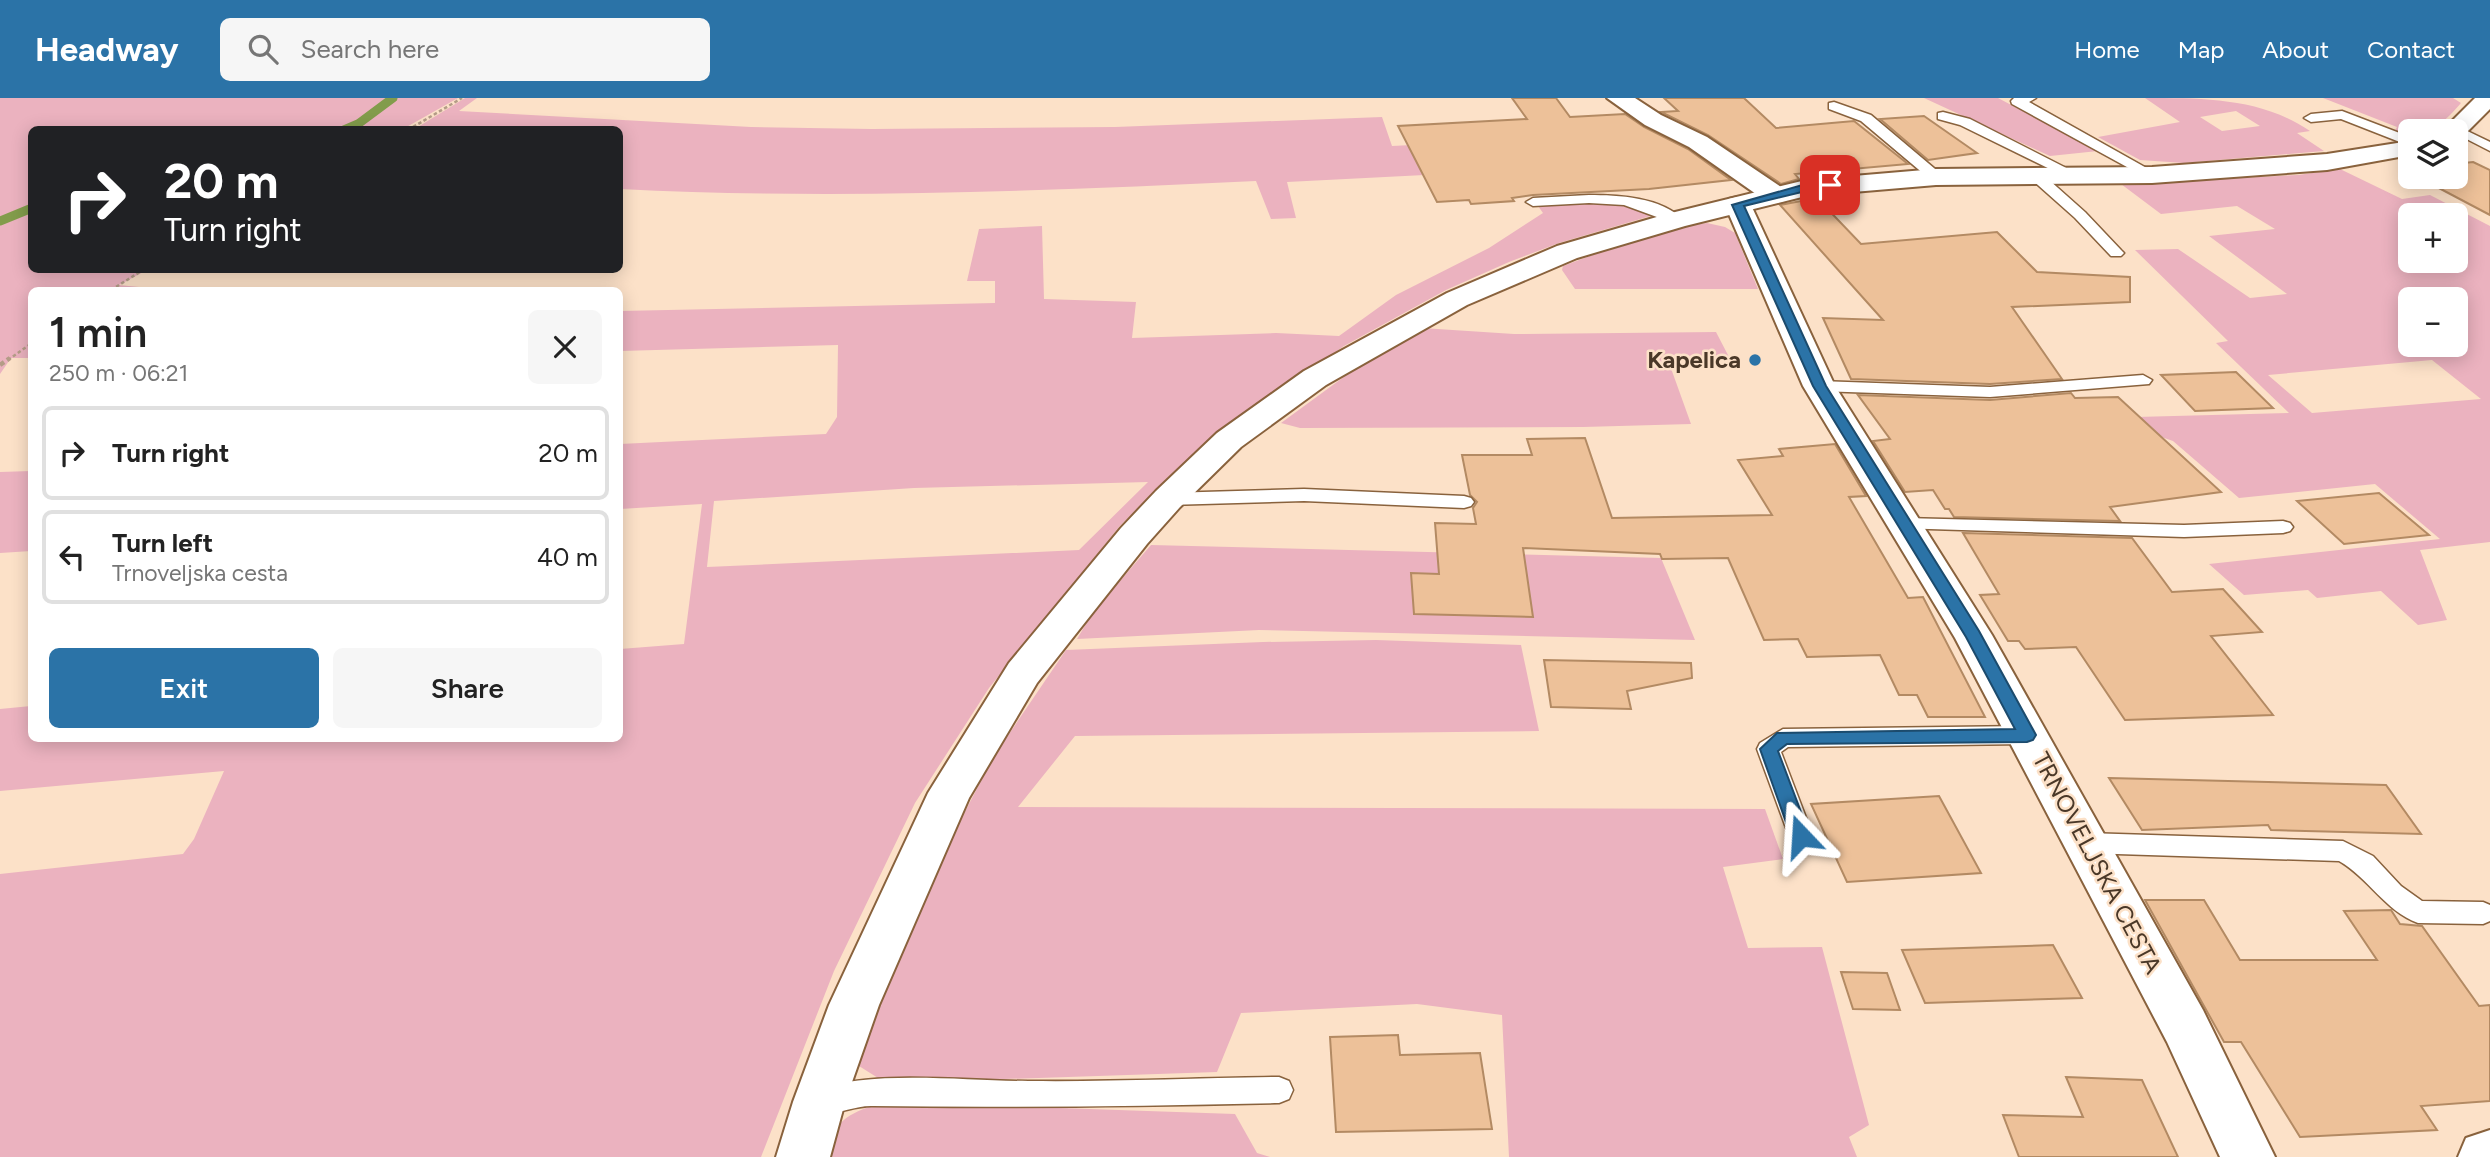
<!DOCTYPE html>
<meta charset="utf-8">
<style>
:root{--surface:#fff;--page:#f6f6f6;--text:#222;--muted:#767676;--line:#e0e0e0;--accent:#2b73a7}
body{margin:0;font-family:Figtree,sans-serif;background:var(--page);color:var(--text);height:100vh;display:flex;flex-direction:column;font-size:26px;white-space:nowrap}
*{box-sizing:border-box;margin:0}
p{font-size:23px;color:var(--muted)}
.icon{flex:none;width:38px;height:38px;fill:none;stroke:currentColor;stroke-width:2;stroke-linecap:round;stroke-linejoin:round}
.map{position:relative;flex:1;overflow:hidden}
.details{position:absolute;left:28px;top:189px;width:595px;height:455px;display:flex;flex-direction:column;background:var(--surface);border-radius:10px;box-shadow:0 4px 18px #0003}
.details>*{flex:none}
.banner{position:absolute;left:28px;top:28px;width:595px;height:147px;border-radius:10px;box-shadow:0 4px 18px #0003;background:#202124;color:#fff;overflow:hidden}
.buttons{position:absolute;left:2398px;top:21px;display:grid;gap:14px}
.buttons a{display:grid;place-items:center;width:70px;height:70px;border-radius:10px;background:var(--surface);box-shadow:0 4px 18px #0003;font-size:35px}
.pin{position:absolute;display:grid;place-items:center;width:60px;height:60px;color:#fff;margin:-30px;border-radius:14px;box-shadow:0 4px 10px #0006}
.me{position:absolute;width:77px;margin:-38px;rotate:340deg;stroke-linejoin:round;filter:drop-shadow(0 0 5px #0008)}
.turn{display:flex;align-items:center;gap:24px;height:147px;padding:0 21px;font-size:32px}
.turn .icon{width:91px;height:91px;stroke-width:2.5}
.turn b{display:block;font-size:49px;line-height:60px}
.round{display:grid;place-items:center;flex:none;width:74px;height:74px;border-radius:10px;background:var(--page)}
.head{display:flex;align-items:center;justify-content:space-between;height:119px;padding:0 21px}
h1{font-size:42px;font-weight:600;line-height:52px}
.button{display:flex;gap:14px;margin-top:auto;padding:14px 21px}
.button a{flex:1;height:80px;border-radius:10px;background:var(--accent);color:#fff;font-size:28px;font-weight:600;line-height:80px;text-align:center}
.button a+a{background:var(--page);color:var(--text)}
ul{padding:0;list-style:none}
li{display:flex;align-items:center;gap:21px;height:94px;margin:0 14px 10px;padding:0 7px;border:4px solid var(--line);border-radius:10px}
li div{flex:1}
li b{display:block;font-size:26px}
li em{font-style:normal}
header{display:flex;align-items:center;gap:42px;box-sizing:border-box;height:98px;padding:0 35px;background:var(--accent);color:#fff}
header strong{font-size:33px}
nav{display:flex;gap:38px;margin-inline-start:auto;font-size:24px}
.search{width:490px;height:63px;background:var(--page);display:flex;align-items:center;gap:18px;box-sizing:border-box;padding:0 24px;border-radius:10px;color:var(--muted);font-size:26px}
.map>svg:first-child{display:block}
</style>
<header>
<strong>Headway</strong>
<div class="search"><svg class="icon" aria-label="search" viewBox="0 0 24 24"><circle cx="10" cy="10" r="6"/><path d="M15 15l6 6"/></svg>Search here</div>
<nav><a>Home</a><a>Map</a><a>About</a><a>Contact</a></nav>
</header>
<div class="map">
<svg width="2490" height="1059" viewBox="0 0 2490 1059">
<rect width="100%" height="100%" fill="#fce1c8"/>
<!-- green -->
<g fill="#ebb2bf" fill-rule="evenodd">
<path d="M 0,0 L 458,0 L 403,31 L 32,32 L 32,172 L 147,172 L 119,187 L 169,192 L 32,192 L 31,260 L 11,260 L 0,276 Z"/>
<path d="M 465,0 L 477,0 L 459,13 L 751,29 L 872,31 L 1115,29 L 1382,19 L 1392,48 L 1490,43 L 1444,76 L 1287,84 L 1296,120 L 1271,121 L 1256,83 C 1043,93 832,102 620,91 L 620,32 L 413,32 Z"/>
<path d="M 1924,0 L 1998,0 L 2098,53 L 2050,58 Z"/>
<path d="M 2145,0 C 2204,0 2262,0 2310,33 L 2297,35 L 2324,53 L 2184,65 L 2140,62 L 2098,39 L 2180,24 ZM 2236,13 L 2260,28 L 2222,33 L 2200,19 Z"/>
<path d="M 2323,0 L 2453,0 L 2461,5 C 2444,24 2436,33 2410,33 L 2410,39 L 2395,33 L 2397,29 Z"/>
<path d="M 2340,71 L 2402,101 L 2430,97 L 2490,128 L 2490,444 L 2420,452 L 2447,522 L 2418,527 L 2381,493 L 2317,500 L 2308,492 L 2244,497 L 2209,466 L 2440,441 L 2375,386 L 2239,400 L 2173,343 L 2150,335 L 2136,319 L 2289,315 L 2216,245 L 2228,243 L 2135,152 L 2178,151 L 2250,200 L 2287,196 L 2209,138 L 2275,131 L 2237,108 L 2161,116 L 2121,86 L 2298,77 ZM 2410,117 L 2455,117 L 2455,163 L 2410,163 ZM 2410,201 L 2455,201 L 2455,247 L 2410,247 ZM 2432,262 L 2481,301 L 2312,315 L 2268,277 Z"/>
<path d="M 1631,104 L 1654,117 L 1559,145 L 1509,164 L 1446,192 L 1344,248 L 1231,327 L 1168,379 L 1119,429 L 989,590 L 915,705 L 834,873 L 761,1059 L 0,1059 L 0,776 L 183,756 L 194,741 L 224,673 L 0,693 L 0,611 L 31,608 L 32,640 L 620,640 L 620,551 L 684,546 L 702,406 L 620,411 L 620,346 L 826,336 L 837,319 L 838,247 L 620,253 L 620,213 L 995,205 L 995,183 L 967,183 L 979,131 L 1042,128 L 1044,201 L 1136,204 L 1132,240 L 1276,235 L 1339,238 L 1396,197 L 1489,150 L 1543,115 L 1538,108 ZM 1148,384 L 1079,452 L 707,469 L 714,403 L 914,390 Z"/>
<path d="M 1707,125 L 1725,129 L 1735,135 L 1758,191 L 1575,191 L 1562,172 L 1563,168 C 1610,151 1658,130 1707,125 Z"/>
<path d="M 1422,230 L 1514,236 L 1716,234 L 1729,259 L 1668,262 L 1691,326 L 1583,329 L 1300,330 L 1281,325 L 1352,273 Z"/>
<path d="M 31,373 L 31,453 L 0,455 L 0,374 Z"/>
<path d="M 1151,447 L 1661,460 L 1695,542 L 1259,532 L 1077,541 L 1093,514 Z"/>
<path d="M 1376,542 L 1521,547 L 1539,633 L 1075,638 L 1018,709 L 1765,711 L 1783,761 L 1723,769 L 1748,850 L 1822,849 L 1869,1027 L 1849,1039 L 1857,1059 L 1509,1059 L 1502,917 L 1417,906 L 1241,915 L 1217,974 L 886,985 L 859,968 L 863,943 L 922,796 L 994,658 L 1066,552 L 1263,544 Z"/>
<path d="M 874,1007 L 1031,1009 L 1235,1016 L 1257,1055 L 1270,1059 L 825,1059 C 835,1025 841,1019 874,1007 Z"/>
</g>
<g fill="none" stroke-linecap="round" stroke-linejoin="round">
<!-- stream -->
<g stroke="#829c4b" stroke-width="9">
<path d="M 344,32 L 358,26 L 393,0"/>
<path d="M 0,123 L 32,110"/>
</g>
</g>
<!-- building -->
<g fill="#edc199" stroke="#b38a63" stroke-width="2">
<path d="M 1512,0 L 1556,0 L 1570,19 L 1625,16 L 1644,29 L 1688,51 L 1731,82 L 1649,91 L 1533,97 L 1512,100 L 1514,103 L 1471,106 L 1469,102 L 1437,104 L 1398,28 L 1527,21 Z"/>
<path d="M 1664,0 L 1744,0 L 1776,30 L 1854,23 L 1908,66 L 1795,76 L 1799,81 L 1781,86 L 1708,37 L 1661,14 L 1678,13 Z"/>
<path d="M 1924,18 L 1977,55 L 1928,62 L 1880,21 Z"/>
<path d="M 2473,64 L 2490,72 L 2490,117 L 2418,79 L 2455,79 L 2455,66 Z"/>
<path d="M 1817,100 L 1861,146 L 1997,134 L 2037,174 L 2130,179 L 2130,204 L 2012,209 L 2062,281 L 1990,286 L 1851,281 L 1823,220 L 1883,222 L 1780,107 Z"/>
<path d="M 2236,274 L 2273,310 L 2195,313 L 2161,277 Z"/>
<path d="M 2071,295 L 2075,300 L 2118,299 L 2221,394 L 2110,409 L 2120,423 L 1954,419 L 1949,411 L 1945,411 L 1933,392 L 1905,394 L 1873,343 L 1890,341 L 1858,297 L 1990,302 Z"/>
<path d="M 1585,340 L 1612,420 L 1772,417 L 1738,362 L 1783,358 L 1779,351 L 1835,346 L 1866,398 L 1849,399 L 1908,500 L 1923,499 L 1985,619 L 1928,619 L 1917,597 L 1899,597 L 1880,557 L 1807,559 L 1798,541 L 1764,542 L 1728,460 L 1662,461 L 1660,456 L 1523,450 L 1533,519 L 1414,516 L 1411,475 L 1439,476 L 1435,425 L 1476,426 L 1473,410 L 1477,404 L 1470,397 L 1462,357 L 1532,357 L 1527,341 Z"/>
<path d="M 2379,395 L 2429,437 L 2344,446 L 2297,403 Z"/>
<path d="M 1963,435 L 2132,440 L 2172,494 L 2223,491 L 2262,534 L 2211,538 L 2273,617 L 2125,622 L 2076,549 L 2025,551 L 2019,543 L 2008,543 L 1980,497 L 1999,496 Z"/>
<path d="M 1544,562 L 1691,565 L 1692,580 L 1627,593 L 1631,611 L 1551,609 Z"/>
<path d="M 2109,680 L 2386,687 L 2421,736 L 2271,732 L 2268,727 L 2142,732 Z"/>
<path d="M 1939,698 L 1981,775 L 1847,784 L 1811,706 Z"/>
<path d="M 2145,802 L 2204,802 L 2240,862 L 2377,862 L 2344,813 L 2391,812 L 2400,826 L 2422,828 L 2479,908 L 2490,907 L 2490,1003 L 2421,1008 L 2437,1032 L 2300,1039 L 2241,944 L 2224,944 Z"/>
<path d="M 2053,847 L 2082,900 L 1925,905 L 1902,852 Z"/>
<path d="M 1841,874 L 1887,875 L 1900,912 L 1853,911 Z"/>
<path d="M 1398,937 L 1400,957 L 1480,955 L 1492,1031 L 1336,1034 L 1330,939 Z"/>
<path d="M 2066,979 L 2142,982 L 2178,1059 L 2019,1059 L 2003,1017 L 2083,1019 Z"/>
</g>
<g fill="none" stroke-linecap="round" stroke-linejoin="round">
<!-- service casing -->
<g stroke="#89623d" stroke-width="3">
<g id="service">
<path d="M 2014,0 L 2036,0 L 2029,4 L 2159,77 L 2152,81 L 2147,80 L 2012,6 L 2011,3 Z"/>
<path d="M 1834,4 L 1871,17 L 1941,76 L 1941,82 L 1931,82 L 1861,23 L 1829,11 L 1829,5 Z"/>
<path d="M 2342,13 L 2410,39 L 2410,48 L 2341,21 L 2311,24 L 2304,20 L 2311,16 Z"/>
<path d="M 1943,14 L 1970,21 L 2078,76 L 2076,79 L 2066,79 L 1960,27 L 1938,21 L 1938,15 Z"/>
<path d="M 2457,28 L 2490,44 L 2490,53 L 2451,33 L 2452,29 Z"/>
<path d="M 2034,72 L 2039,73 L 2085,114 L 2121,152 L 2124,155 L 2121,158 L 2111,158 L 2075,120 L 2029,79 L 2029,73 Z"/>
<path d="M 1589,97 C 1618,97 1662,99 1683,122 L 1676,126 L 1624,107 L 1589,105 L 1533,108 L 1526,104 L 1533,100 Z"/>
<path d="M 2143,277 L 2152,282 L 2149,286 L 1990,299 L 1819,293 L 1810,288 L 1819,283 L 1990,289 Z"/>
<path d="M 1304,391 L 1464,398 L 1471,400 L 1474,404 L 1471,408 L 1464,410 L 1304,403 L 1168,407 L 1161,405 L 1159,401 L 1161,397 L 1168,395 Z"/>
<path d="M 1904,420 L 2184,427 L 2283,423 L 2290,425 L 2293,429 L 2290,433 L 2283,435 L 2184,439 L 1897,430 L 1894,426 L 1897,422 Z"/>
<path d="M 2027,628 L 2035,631 L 2038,637 L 2035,643 L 2027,646 L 1788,649 L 1781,654 L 1813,738 L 1810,745 L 1801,748 L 1792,745 L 1789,738 L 1757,651 L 1760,645 L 1783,631 Z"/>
<path d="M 2086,735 L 2343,743 L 2373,758 L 2401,788 L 2422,803 L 2483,804 L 2490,807 L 2490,823 L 2483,826 L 2418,825 C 2385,813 2369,780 2339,763 L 2086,755 L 2077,752 L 2074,745 L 2077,738 Z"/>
<path d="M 1279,979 L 1289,983 L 1293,992 L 1289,1001 L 1279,1005 C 1144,1008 1009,1010 873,1008 C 852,1007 831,1021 811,1013 L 807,1003 L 811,993 C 869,971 965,983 1028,983 C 1112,984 1196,980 1279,979 Z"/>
</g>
</g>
<!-- minor casing -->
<g stroke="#89623d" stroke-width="4">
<g id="minor">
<path d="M 1607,0 L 1635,0 L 1661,17 L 1707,39 L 1784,91 L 1788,97 L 1784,103 L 1775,105 L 1766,103 L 1689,49 L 1645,27 Z"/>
<path d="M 1738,99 L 1747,101 L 1751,107 L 1835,288 L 1992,537 L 2203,912 L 2275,1059 L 2220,1059 L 2167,944 L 1955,540 L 1803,288 L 1725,107 L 1729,101 Z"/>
<path d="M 2490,1032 L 2490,1059 L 2458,1059 L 2466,1040 Z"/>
</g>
</g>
<!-- tertiary casing -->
<g stroke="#89623d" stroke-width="4">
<g id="tertiary">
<path d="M 2475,0 L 2490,0 L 2490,11 L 2463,38 L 2455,40 L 2455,33 L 2442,33 Z"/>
<path d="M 2410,43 L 2410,57 L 2327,72 L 2152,85 L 1936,87 L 1806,98 L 1685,128 L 1577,160 L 1467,207 L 1326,287 L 1241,349 L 1180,409 L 1147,446 L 1037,585 L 969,700 L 879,907 L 845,1004 L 830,1059 L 776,1059 L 793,1004 L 829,907 L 928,695 L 1009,565 L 1121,430 L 1156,393 L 1217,335 L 1304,273 L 1447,195 L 1557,148 L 1667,116 L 1806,82 L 1936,71 L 2152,69 L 2327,56 Z"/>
</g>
</g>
<!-- path-far1 -->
<g stroke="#b49c87" stroke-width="2.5" stroke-dasharray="3.5 2.5" stroke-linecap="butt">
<path d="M 408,32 L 462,0"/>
<path d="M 111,192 L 143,172"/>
<path d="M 8,262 L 32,245"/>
</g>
<!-- path -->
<path stroke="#b49c87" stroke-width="4.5" stroke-dasharray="5 3.5" stroke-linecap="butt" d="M 0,267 L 10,260"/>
<!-- service -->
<use href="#service" fill="#fff" fill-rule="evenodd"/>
<!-- minor -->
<use href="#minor" fill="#fff" fill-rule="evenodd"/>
<!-- tertiary -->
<use href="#tertiary" fill="#fff" fill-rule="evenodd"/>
</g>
<!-- route -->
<path fill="#2b73a7" stroke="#1c4b6d" stroke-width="2" d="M 1830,84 L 1836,87 L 1834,89 L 1806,93 L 1744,108 L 1826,288 L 1979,533 L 2036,637 L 2033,642 L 2027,644 L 1787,646 L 1778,653 L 1810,738 L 1807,743 L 1801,746 L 1794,743 L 1791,738 L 1760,651 L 1777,635 L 2015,631 L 1966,539 L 1813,288 L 1732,107 L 1806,86 Z"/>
<!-- markers -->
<circle fill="#2b73a7" stroke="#fce1c8" stroke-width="2.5" cx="1755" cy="262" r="7"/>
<g text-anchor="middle" stroke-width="5" stroke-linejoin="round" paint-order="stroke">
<!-- poi labels -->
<g font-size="24" font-weight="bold" fill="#4a3828" stroke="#fce1c8" text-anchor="end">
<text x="1741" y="270">Kapelica</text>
</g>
<!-- street labels -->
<g font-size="24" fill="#4a3828" stroke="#fce1c8">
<text transform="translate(2097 765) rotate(62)" y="8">TRNOVELJSKA CESTA</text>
</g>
</g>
</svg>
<div class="buttons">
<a><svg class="icon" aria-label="layers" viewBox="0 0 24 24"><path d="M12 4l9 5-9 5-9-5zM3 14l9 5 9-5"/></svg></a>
<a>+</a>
<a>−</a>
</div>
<div class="pin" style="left:1830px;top:87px;background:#d93025"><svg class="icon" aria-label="arrive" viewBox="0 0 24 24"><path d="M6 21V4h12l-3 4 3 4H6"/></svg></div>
<svg class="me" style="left:1801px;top:738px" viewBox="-20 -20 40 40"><path d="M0-17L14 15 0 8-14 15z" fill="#2b73a7" stroke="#fff" stroke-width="4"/></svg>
<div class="banner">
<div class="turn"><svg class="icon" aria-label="right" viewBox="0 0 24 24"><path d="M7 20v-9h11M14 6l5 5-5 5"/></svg><div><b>20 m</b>Turn right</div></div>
</div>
<section class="details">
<div class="head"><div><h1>1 min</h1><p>250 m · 06:21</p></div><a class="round"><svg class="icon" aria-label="close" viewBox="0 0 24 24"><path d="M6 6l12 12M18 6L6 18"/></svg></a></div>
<ul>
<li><svg class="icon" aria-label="right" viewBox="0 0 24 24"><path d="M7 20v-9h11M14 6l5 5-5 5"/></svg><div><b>Turn right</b></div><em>20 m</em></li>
<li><svg class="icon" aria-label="left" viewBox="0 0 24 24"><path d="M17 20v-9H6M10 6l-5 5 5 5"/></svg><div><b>Turn left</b><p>Trnoveljska cesta</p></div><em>40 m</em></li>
</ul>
<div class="button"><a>Exit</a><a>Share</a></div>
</section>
</div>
